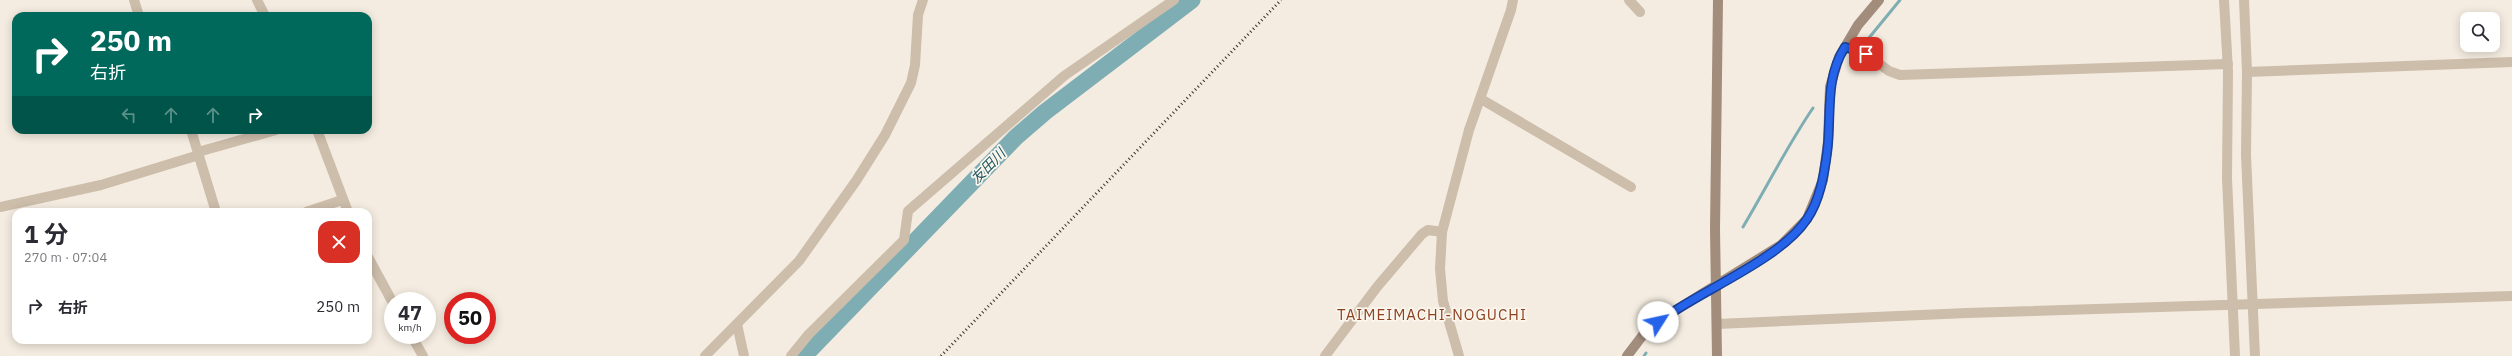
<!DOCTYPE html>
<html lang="ja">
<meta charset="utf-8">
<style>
:root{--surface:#fff;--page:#f7f7f7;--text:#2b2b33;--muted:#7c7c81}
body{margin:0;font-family:"IBM Plex Sans","Noto Sans JP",sans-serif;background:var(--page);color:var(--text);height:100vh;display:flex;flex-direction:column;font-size:15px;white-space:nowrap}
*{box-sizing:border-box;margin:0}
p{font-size:13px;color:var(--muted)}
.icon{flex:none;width:22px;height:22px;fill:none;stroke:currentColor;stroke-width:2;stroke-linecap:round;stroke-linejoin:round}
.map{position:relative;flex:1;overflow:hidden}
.panel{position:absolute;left:12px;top:208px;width:360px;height:136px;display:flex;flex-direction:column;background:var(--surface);border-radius:12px;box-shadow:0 2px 10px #0003}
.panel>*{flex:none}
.top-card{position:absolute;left:12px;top:12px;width:360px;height:122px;border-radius:12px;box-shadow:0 2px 10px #0003;background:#00695c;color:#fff;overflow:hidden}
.controls{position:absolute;left:2460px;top:12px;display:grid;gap:8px}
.controls a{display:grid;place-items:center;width:40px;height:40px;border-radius:8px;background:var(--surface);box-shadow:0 2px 10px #0003;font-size:20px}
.speed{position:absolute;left:384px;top:292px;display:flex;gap:8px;font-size:20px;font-weight:700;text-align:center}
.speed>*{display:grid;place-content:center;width:52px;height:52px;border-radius:50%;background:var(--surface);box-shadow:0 2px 10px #0003;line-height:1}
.speed small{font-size:10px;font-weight:400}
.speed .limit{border:6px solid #d22;background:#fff;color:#111}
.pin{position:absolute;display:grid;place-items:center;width:34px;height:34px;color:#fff;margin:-17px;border-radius:8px;box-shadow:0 2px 6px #0006}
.me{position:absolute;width:44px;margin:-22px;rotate:55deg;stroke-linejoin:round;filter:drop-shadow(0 0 3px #0008)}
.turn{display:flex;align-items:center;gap:14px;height:84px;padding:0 12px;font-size:18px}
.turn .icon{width:52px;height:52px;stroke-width:2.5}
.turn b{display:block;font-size:28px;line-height:34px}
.lanes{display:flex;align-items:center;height:38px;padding:0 12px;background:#0003;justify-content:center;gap:20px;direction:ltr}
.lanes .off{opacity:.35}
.round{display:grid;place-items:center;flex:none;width:42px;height:42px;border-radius:12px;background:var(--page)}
.summary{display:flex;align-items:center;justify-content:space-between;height:68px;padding:0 12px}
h1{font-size:24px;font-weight:700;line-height:30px}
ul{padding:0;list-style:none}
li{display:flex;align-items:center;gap:12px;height:60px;padding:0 12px}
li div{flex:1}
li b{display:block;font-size:15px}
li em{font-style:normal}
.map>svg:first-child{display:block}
</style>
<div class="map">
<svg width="2512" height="356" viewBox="0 0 2512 356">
<rect width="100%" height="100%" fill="#f4ece0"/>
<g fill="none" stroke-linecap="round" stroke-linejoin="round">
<!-- stream -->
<g stroke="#7eadb3" stroke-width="3">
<path d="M 1859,50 L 1900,0"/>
<path d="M 1743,227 C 1767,187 1787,146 1813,108"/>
<path d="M 1644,356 L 1646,353"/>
</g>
<!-- river -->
<path stroke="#7eadb3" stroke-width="17" d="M 804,356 L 1016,137 L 1045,112 L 1192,0"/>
<!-- street -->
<g stroke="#cdbdab" stroke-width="10">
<path d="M 134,0 L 139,16"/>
<path d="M 257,0 L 265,16"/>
<path d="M 1629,0 L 1640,12"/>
<path d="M 2224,0 L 2228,71 L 2227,178 L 2235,356"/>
<path d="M 2244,0 L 2247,72 L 2246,155 L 2255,356"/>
<path d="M 1845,47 L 1866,54 L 1889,71 L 1900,75 L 2228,64"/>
<path d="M 2247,72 L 2512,62"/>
<path d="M 1481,99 L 1631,187"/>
<path d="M 191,130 L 216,212"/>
<path d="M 317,130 L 348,212"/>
<path d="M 198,152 L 276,130"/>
<path d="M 0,207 L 101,185 L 199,155"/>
<path d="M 306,212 L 342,200"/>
<path d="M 368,257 L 393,303"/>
<path d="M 737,324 L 744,356"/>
<path d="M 1717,324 L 1967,313 L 2512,296"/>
<path d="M 411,335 L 423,356"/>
<path d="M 705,356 L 799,261 L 856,181 L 885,135 L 911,83 L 915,65 L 918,15 L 923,0"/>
<path d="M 791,356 L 809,334 L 904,240 L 908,211 L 1064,76 L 1174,0"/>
<path d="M 1325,356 L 1377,287 L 1422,234 L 1428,230 L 1442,232"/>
<path d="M 1459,356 L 1443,301 L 1440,269 L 1442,232 L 1469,130 L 1511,10 L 1513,0"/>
</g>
<!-- secondary -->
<g stroke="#a28c7c" stroke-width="10">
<path d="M 1627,356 L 1646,331 L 1671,313 L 1781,245 L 1807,219 L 1823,180 L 1828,142 L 1830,87 L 1839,57 L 1858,25 L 1879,0"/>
<path d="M 1717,356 L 1715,229 L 1718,0"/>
</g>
<!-- rail -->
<path stroke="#3b312b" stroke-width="3" stroke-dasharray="1 3" stroke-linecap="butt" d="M 941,356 L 1281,0"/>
</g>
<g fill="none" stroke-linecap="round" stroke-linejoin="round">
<!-- route casing -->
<g stroke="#184099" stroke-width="10">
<path id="route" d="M 1658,322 C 1699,291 1780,260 1807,219 C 1820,200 1824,175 1827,153 C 1832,117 1824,79 1845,47 L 1866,54"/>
</g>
<!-- route -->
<use href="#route" stroke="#2563eb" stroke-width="7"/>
</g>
<g text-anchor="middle" stroke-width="3.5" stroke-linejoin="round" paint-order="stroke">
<!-- water labels -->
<g font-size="14" font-style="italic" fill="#1e565f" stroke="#fbf6ee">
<text transform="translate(988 166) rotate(-46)" y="5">友田川</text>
</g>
<!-- quarter labels -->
<g font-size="15" letter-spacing="1" fill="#8e4220" stroke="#fbf6ee">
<text x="1432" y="320">TAIMEIMACHI-NOGUCHI</text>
</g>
</g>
</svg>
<div class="controls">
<a><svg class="icon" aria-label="search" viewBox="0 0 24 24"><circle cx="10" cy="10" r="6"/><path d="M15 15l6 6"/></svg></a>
</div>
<div class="speed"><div>47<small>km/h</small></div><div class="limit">50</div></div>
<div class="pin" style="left:1866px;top:54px;background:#d93025"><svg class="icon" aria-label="arrive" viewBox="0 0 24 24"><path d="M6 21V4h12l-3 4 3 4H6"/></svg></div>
<svg class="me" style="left:1658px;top:322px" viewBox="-20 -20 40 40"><circle r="19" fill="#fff"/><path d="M0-13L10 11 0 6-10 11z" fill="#2563eb"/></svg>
<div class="top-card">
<div class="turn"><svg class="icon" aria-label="right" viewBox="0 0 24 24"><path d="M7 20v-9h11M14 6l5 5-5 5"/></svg><div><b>250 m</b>右折</div></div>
<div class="lanes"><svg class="icon off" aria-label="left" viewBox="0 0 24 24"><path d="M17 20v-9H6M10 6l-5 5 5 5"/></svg><svg class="icon off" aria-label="ahead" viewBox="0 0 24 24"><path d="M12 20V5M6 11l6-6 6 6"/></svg><svg class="icon off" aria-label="ahead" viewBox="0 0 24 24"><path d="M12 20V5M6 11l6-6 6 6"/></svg><svg class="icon" aria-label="right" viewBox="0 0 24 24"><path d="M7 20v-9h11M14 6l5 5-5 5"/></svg></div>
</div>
<section class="panel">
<div class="summary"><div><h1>1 分</h1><p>270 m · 07:04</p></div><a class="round" style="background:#d93025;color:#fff"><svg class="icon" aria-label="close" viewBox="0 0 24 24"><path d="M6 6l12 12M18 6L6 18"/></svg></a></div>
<ul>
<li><svg class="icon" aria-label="right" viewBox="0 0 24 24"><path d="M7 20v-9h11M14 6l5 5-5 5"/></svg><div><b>右折</b></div><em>250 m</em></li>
</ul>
</section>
</div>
